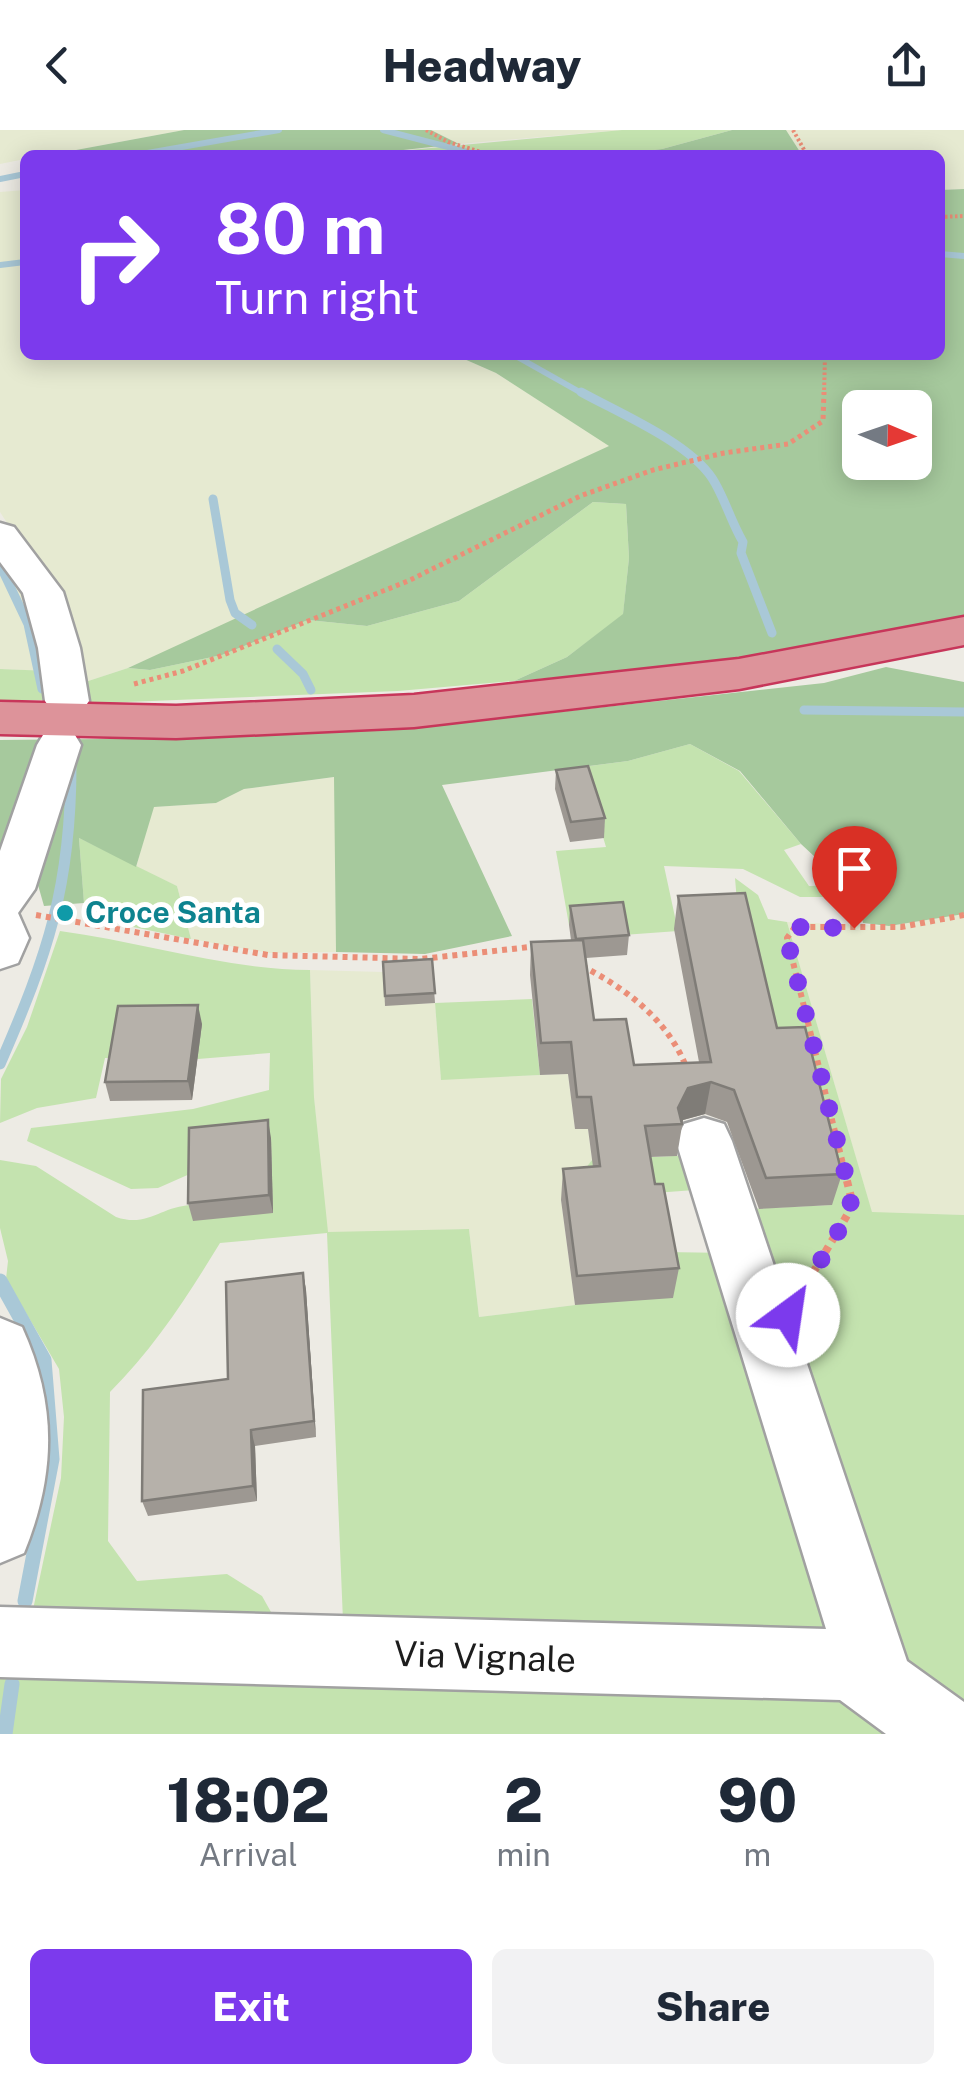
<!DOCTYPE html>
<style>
:root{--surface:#fff;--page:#f2f2f3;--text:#1f2937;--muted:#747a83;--accent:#7c3aed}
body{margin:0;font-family:"Public Sans",sans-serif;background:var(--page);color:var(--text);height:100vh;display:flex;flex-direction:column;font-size:38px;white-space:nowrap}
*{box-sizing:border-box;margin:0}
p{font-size:32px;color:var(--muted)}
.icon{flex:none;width:55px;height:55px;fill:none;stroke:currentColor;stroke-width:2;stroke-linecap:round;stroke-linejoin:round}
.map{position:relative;height:1604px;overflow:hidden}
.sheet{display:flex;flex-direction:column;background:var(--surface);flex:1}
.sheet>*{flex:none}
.banner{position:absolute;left:20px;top:20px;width:925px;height:210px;border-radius:15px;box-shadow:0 5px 25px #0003;background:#7c3aed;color:#fff;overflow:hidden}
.needle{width:65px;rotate:92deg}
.fabs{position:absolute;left:842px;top:260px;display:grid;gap:20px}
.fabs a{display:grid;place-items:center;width:90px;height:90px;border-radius:15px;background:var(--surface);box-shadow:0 5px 25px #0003;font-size:50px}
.pin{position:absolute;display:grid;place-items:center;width:85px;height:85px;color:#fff;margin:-102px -42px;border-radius:50% 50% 50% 0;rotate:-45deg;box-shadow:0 0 10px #0007}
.pin .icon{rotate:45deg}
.me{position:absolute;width:110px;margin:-55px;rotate:31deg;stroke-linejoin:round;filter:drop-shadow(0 0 8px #0008)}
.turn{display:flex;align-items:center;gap:35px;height:210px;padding:0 30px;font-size:45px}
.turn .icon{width:130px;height:130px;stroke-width:2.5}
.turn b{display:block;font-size:70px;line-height:85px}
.eta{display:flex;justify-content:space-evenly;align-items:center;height:170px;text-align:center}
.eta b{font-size:60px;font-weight:800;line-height:70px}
.button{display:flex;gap:20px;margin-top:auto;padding:20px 30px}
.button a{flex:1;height:115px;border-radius:15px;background:var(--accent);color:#fff;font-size:40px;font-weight:800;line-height:115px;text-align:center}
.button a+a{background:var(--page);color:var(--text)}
header{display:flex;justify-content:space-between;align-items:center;height:130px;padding:0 30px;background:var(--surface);font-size:45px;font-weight:800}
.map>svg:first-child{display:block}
</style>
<header><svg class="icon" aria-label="back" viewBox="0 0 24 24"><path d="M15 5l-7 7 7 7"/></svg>Headway<svg class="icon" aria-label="share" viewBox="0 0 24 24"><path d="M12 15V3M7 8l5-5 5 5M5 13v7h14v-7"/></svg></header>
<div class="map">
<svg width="964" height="1604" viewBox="0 0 964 1604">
<rect width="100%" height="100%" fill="#edebe4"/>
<!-- farmland -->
<g fill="#e6ead1">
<path d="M 0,0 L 184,0 L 49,25 L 25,25 L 25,29 L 0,34 Z"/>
<path d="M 431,0 L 622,0 L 459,14 Z"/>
<path d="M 786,0 L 964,0 L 964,59 L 940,60 L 940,25 L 802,25 Z"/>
<path d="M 25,60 L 25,225 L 455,225 L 496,243 L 610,316 L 273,474 L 128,538 L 76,555 L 52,462 L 0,382 L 0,62 Z"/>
<path d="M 0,420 L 28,463 L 51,541 L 0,539 Z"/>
<path d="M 335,647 L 336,822 L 269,823 L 191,809 L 177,756 L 136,737 L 153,677 L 216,673 L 244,659 Z"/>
<path d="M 964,784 L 964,1085 L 872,1083 L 787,792 L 889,796 Z"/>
<path d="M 310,840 L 383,842 L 386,875 L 435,873 L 441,949 L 568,944 L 575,999 L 588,999 L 592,1030 L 561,1070 L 575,1175 L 479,1187 L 469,1099 L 327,1103 L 314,967 Z"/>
</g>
<!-- grass -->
<g fill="#c4e3af">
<path d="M 622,0 L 732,0 L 662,19 L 610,25 L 357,25 Z"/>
<path d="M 593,372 L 626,374 L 629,428 L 623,485 L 567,527 L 514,551 L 398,561 L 78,574 L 76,555 L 128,538 L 150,540 L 222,525 L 308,490 L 367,496 L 459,471 Z"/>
<path d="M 0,539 L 51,541 L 58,570 L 0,570 Z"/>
<path d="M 690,614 L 739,641 L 801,714 L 784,720 L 809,756 L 845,755 L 858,767 L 800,767 L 743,739 L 664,736 L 678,801 L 623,805 L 569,795 L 556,721 L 606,717 L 582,637 L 628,631 Z"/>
<path d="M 79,708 L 177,756 L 191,809 L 85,787 Z"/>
<path d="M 735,748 L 758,765 L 768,789 L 787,792 L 872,1082 L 964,1085 L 964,1594 L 893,1541 L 747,1079 L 832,1075 L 770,930 L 739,796 Z"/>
<path d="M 60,801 C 143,812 227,840 310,840 L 314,967 L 328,1102 L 469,1099 L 479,1187 L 575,1175 L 665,1122 L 729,1123 L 850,1508 L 344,1515 L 327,1103 L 220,1113 C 187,1167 155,1217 110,1262 L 108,1411 L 137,1451 L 227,1444 L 262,1466 L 285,1507 L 28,1503 L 61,1348 L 64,1287 L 59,1239 L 6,1149 L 8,1131 L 0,1098 L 0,1030 L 36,1036 L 116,1087 C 148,1098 161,1076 192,1075 C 218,1074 247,1080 272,1083 L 271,1008 L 158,1058 L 131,1059 L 27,1011 L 31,998 L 193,979 L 269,960 L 270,923 L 198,929 L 105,928 L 96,968 L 37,978 L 0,993 L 1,949 L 27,897 Z"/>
<path d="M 532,869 L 540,945 L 441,950 L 435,873 Z"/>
<path d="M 694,1025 L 708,1059 L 561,1070 L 592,1030 Z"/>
<path d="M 0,1546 L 843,1554 L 910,1604 L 0,1604 Z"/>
</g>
<!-- forest -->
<g fill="#a6c99d" fill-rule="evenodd">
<path d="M 184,0 L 431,0 L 459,14 L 357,25 L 49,25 Z"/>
<path d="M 732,0 L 786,0 L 802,25 L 610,25 L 662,19 Z"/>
<path d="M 964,59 L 964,489 L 734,532 L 514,551 L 567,527 L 623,484 L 629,428 L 626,374 L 593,372 L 459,471 L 367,496 L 308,490 L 222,525 L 150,540 L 128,538 L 609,316 L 496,243 L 455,225 L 940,225 L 940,60 ZM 860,278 L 915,278 L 915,332 L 860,332 Z"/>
<path d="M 886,537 L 964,552 L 964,784 L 889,796 L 863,793 L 858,767 L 801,714 L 740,641 L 690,614 L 628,631 L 442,655 L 512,806 L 425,824 L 336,822 L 334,647 L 244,659 L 216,673 L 154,677 L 136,737 L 79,708 L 84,773 L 44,776 L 36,748 L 0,734 L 0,610 L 204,608 L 429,596 L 824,553 Z"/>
</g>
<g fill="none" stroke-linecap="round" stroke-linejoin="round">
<!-- stream-far3 -->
<g stroke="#a9c8d7" stroke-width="6">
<path d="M 383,0 L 479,25"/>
<path d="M 136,25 L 279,0"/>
<path d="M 0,49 L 25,44"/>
<path d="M 940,124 L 964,126"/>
<path d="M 0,135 L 25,132"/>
<path d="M 514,225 L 585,265"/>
</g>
<!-- stream-far2 -->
<g stroke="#a9c8d7" stroke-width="9">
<path d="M 581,262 C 619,283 688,312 712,348 C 724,366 731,392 743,412 L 741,423 L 772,503"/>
<path d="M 213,369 L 230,470 L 235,483 L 252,495"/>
<path d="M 0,435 L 28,494 L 42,559"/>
<path d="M 277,519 L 303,544 L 311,560"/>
<path d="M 804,580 L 964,582"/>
</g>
<!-- stream-far1 -->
<path stroke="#a9c8d7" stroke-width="11" d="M 0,934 C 48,824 71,756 71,635"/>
<!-- stream -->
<g stroke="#a9c8d7" stroke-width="15">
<path d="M 0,1151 L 44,1230 L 52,1329 L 25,1471"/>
<path d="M 5,1604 L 12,1554"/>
</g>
<!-- minor casing -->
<g stroke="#a1a1a1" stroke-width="5">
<g id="minor">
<path d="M 0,393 L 14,397 L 63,462 L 80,518 L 89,571 L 82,581 L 67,585 L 52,581 L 45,571 L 38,518 L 23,463 L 0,432 Z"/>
<path d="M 59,600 L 75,605 L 81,615 L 35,759 L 18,783 L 29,808 L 18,833 L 0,839 L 0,721 L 37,615 L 43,605 Z"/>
<path d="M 704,988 L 724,994 L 732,1011 L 907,1531 L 964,1572 L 964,1604 L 886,1604 L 840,1570 L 0,1547 L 0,1477 L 826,1499 L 676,1011 L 684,994 Z"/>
<path d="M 0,1188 L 22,1197 C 57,1274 56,1344 24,1423 L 0,1433 Z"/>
</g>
</g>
<!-- highway casing -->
<g stroke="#c7365a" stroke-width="5">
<path id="highway" d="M 964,487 L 964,515 L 739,559 L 414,597 L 176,608 L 0,604 L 0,572 L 176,576 L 414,565 L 739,529 Z"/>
</g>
<!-- path-far3 -->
<g stroke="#eb8e77" stroke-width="4" stroke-dasharray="2.5 2.5" stroke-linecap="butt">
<path d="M 426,0 L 448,12 L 491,25"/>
<path d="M 793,0 L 807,25"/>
<path d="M 940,87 L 964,86"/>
<path d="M 824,265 L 825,225"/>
</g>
<!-- path-far2 -->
<path stroke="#eb8e77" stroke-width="5" stroke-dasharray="4 4" stroke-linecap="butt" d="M 134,554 L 183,541 L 408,451 L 580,366 L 653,340 L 724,323 L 788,314 L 823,291 L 824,262"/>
<!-- path-far1 -->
<g stroke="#eb8e77" stroke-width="6" stroke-dasharray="5 5" stroke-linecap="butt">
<path d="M 36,785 L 268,825 L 421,829 L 539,816"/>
<path d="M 582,836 C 627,859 669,891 687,939"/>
<path d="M 845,1042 L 787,808 L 795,797 L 901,797 L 964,785"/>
</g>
<!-- path -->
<path stroke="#eb8e77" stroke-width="8" stroke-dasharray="6 6" stroke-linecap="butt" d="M 801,1163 L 849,1082 L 851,1067 L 844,1039"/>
<!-- minor -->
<use href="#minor" fill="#fff" fill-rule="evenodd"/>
<!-- highway -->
<use href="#highway" fill="#dd939a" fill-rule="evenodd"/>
</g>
<!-- wall -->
<g fill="#9d9892">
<path d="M 556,640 L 605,688 L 604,708 L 570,712 L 555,659 Z"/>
<path d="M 678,766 L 777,898 L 842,1044 L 832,1075 L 759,1079 L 727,992 L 705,984 L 683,990 L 677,1026 L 650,1027 L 655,1054 L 679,1138 L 673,1168 L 575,1175 L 561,1070 L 563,1039 L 593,1037 L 588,999 L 575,999 L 568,944 L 540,945 L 530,845 L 531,812 L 571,810 L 569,795 L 570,776 L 629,805 L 627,825 L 586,828 L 594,890 L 634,935 L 699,932 L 674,799 Z"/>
<path d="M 432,829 L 435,873 L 385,876 L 383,832 Z"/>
<path d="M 202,894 L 192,970 L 110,971 L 105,952 Z"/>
<path d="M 271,1008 L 273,1083 L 193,1091 L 188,1073 Z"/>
<path d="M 303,1143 L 306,1160 L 316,1307 L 255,1316 L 257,1371 L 148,1386 L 142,1371 Z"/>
</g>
<!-- shaded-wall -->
<g fill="#7f7c77">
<path d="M 198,875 L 202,894 L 192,970 L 188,951 Z"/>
<path d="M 711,952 L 705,984 L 683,990 L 681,995 L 678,978 L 688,958 Z"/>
<path d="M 268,990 L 271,1008 L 273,1083 L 269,1065 Z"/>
<path d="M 303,1143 L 306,1160 L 316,1307 L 314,1291 Z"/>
<path d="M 251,1300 L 255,1316 L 257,1371 L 253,1356 Z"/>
</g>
<!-- building -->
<g fill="#b6b1aa" stroke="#7f7c77" stroke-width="2.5">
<path d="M 588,636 L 605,688 L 571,692 L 556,640 Z"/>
<path d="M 745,763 L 777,898 L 805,897 L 842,1044 L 766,1048 L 734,960 L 711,952 L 688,958 L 678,978 L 682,994 L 645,996 L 655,1054 L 663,1054 L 679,1138 L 577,1146 L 563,1039 L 600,1036 L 591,967 L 577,967 L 571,912 L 541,913 L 531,812 L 583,810 L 594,890 L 626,889 L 634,935 L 711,932 L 678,766 Z"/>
<path d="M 623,772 L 629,805 L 576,809 L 570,776 Z"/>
<path d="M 432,829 L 435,863 L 385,866 L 383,832 Z"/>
<path d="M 198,875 L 188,951 L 105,952 L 118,876 Z"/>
<path d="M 268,990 L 269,1065 L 188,1073 L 189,998 Z"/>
<path d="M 303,1143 L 314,1291 L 251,1300 L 253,1356 L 142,1371 L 143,1260 L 228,1249 L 226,1152 Z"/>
</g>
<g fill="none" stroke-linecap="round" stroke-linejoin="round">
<!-- route -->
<path stroke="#7c3aed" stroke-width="18" stroke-dasharray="0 32.4" d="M 788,1185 L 850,1082 L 851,1067 L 787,808 L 795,797 L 854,798"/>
</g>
<!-- markers -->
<circle fill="#0f9aa8" stroke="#fff" stroke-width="4" cx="65" cy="783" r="10"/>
<g text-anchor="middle" stroke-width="10" stroke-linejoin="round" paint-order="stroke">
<!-- culture labels -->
<g font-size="30" font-weight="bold" fill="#0d838f" stroke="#fff" text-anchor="start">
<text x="85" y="793">Croce Santa</text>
</g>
<!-- near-street labels -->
<g font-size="35" fill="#1d1d1d" stroke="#fff">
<text transform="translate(485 1527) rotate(2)" y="12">Via Vignale</text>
</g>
</g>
</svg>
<div class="fabs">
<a><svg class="needle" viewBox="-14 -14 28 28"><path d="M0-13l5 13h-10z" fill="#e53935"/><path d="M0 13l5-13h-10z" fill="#747a83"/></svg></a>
</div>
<div class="pin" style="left:854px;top:798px;background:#d93025"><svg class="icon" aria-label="arrive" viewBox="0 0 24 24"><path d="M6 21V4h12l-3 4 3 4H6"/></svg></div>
<svg class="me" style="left:788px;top:1185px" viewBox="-20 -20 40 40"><circle r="19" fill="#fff"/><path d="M0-13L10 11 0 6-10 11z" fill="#7c3aed"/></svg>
<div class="banner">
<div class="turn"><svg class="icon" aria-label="right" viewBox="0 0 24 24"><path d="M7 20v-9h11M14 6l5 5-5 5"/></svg><div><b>80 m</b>Turn right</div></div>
</div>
</div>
<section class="sheet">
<div class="eta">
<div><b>18:02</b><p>Arrival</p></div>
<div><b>2</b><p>min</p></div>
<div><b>90</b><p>m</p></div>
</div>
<div class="button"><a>Exit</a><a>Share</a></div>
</section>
